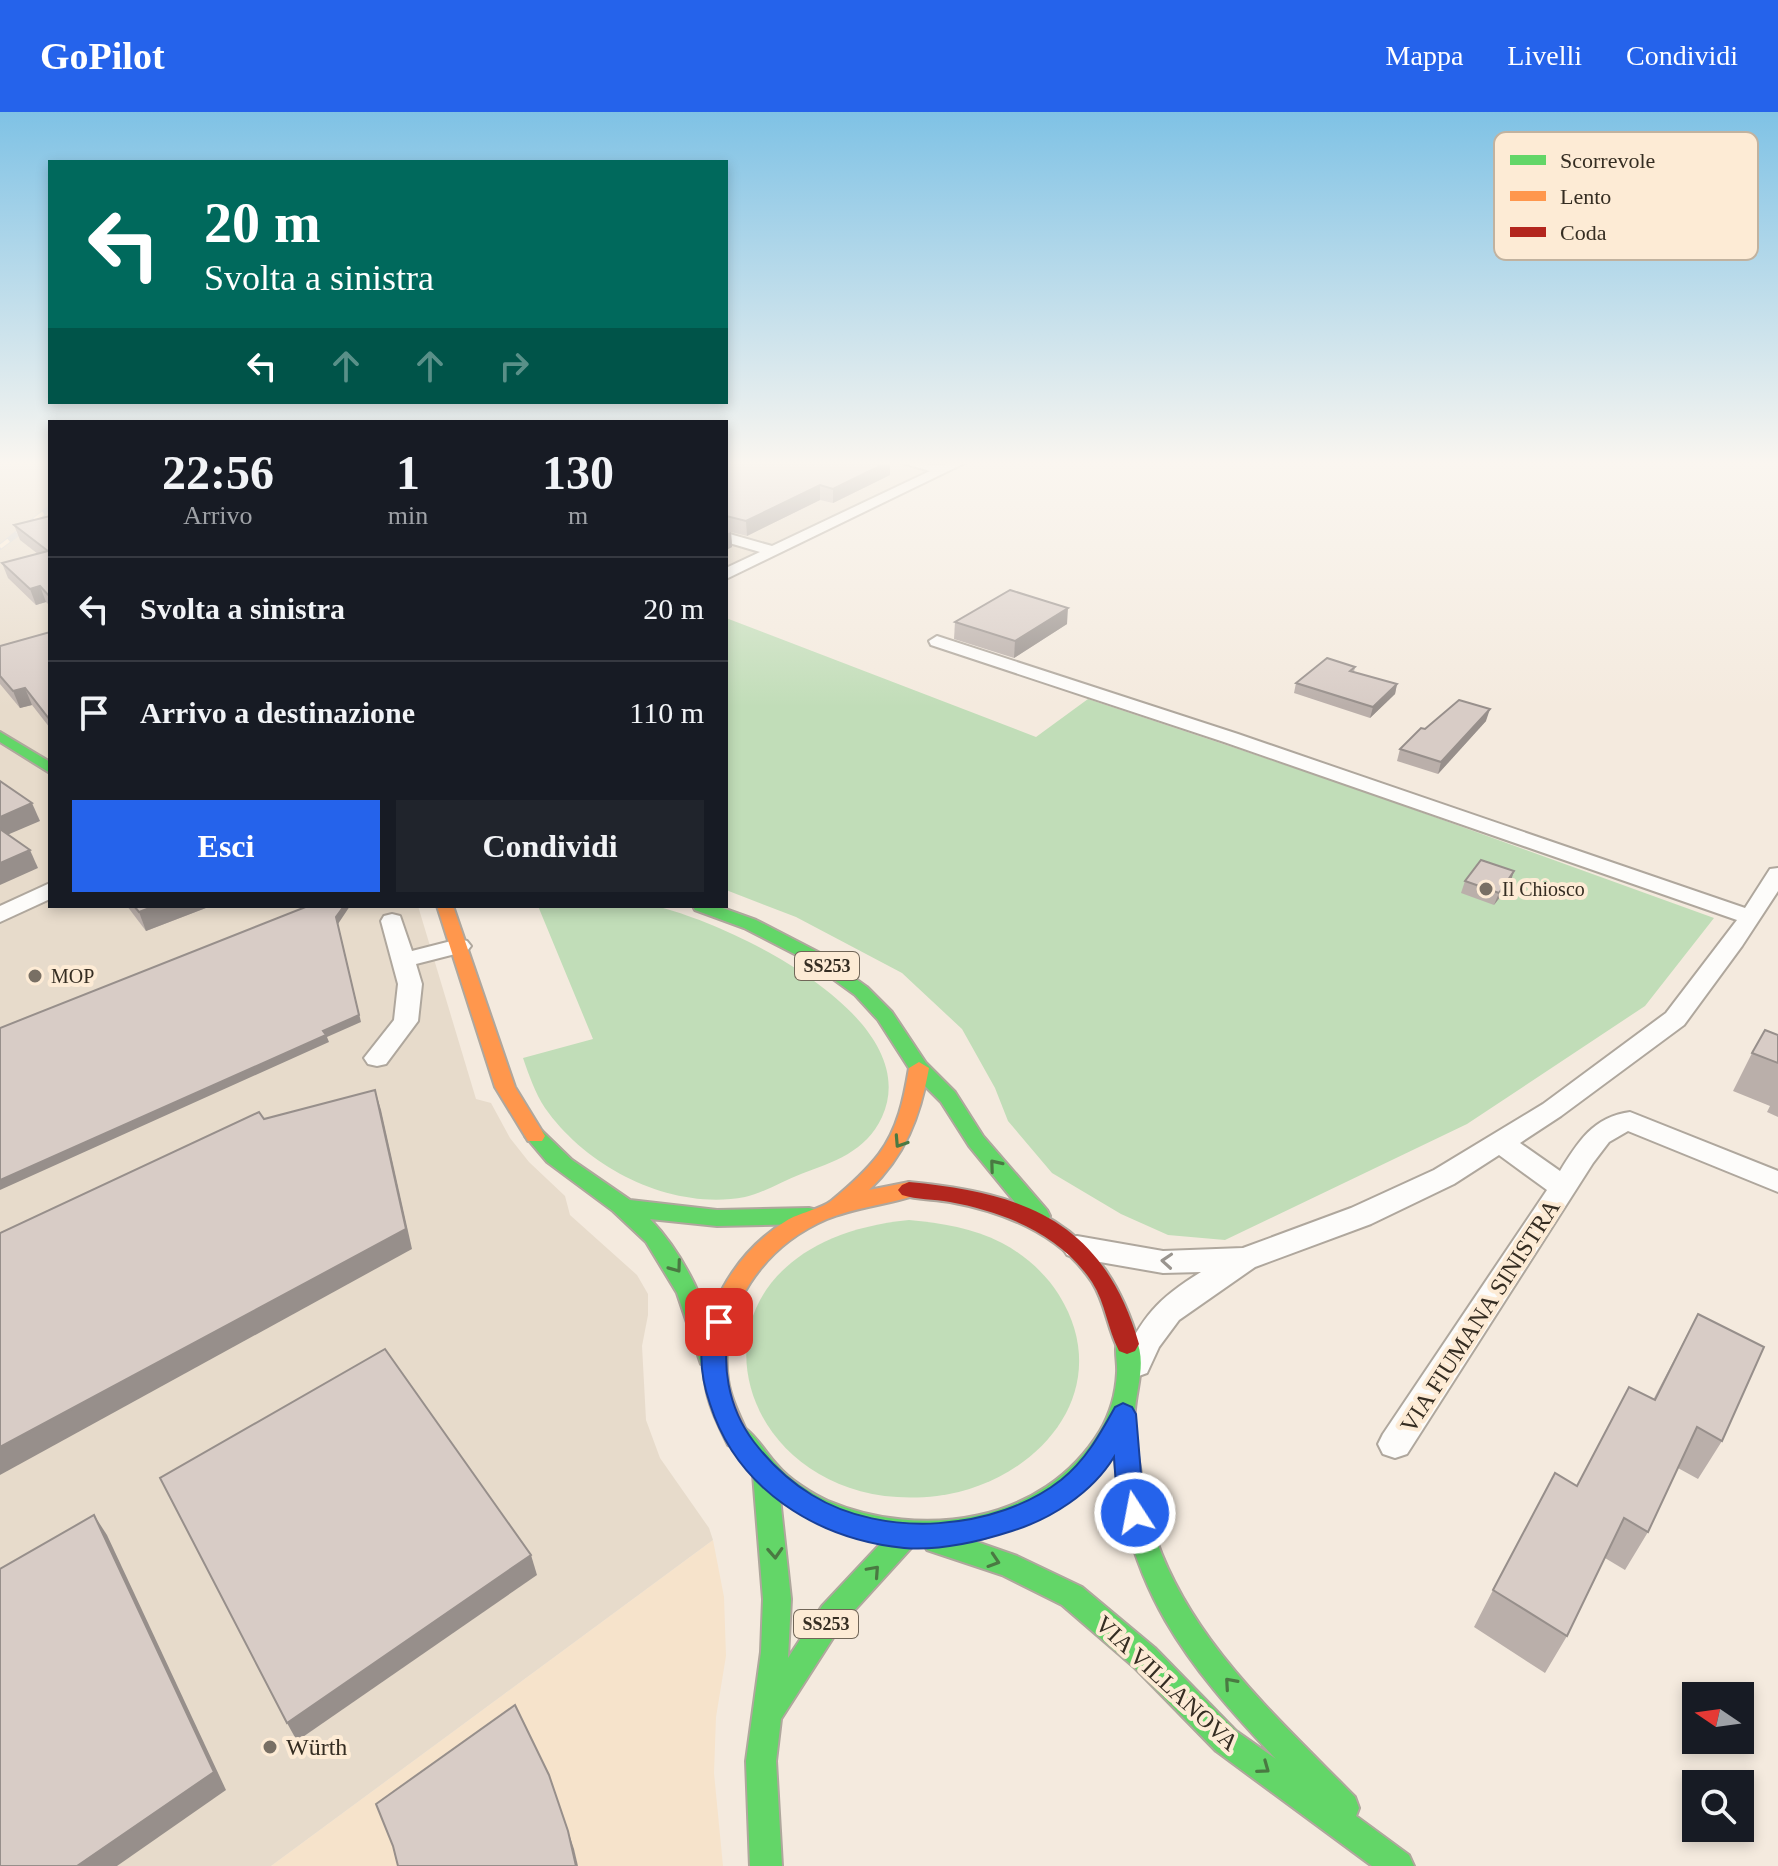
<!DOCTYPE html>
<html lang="it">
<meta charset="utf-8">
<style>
:root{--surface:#171b24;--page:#20242c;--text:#f1f3f6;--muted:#9ea1a6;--line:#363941;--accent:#2563eb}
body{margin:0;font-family:Georgia,serif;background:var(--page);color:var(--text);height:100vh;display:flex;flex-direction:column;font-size:30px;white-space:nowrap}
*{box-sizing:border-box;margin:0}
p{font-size:26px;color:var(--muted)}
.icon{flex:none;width:44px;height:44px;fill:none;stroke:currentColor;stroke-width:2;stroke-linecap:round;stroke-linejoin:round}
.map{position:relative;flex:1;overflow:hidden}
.side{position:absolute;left:48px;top:308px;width:680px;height:488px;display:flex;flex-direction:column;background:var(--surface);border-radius:0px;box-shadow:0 4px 12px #0003}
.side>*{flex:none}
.top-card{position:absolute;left:48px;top:48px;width:680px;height:244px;border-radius:0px;box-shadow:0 4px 12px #0003;background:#00695c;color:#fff;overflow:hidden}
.needle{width:52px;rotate:283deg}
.buttons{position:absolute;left:1682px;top:1570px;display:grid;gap:16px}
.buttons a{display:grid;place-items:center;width:72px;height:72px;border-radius:0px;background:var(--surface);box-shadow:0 4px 12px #0003;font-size:40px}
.pin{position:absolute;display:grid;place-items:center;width:68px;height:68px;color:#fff;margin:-34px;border-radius:16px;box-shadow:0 4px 12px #0006}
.me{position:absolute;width:88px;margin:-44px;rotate:349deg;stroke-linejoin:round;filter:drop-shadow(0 0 6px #0008)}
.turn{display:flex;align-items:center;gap:28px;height:168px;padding:0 24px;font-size:36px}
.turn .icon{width:104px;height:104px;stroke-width:2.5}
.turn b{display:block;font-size:56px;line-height:68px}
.lanes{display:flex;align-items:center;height:76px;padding:0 24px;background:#0003;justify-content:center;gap:40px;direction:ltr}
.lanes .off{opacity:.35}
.eta{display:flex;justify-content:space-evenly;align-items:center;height:136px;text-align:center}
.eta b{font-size:48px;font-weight:700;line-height:56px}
.cta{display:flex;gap:16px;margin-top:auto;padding:16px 24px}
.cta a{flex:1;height:92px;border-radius:0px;background:var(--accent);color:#fff;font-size:32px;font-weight:700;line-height:92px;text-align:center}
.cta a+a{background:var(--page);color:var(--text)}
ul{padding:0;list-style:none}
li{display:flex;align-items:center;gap:24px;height:104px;padding:0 24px;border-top:2px solid var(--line)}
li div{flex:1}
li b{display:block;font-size:30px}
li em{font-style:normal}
header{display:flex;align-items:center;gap:48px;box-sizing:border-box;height:112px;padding:0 40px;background:var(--accent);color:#fff}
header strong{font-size:38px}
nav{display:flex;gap:44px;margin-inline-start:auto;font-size:28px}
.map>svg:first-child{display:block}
</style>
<header>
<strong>GoPilot</strong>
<nav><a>Mappa</a><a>Livelli</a><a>Condividi</a></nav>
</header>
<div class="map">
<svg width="1778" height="1754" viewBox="0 0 1778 1754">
<rect width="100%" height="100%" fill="#f4eade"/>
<!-- built -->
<path fill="#f6e3cb" d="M 713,1428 L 724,1485 L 726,1544 L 716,1605 L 714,1661 L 723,1754 L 271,1754 Z"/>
<!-- industrial -->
<g fill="#e7dbcb">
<path d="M 0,349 L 50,349 L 50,794 L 418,794 L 476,987 L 491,991 L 510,1026 L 529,1050 L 565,1084 L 570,1103 L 637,1163 L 648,1182 L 648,1203 L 642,1234 L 646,1308 L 660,1346 L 709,1416 L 713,1428 L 271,1754 L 0,1754 Z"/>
<path d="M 726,349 L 961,349 L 726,465 Z"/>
</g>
<!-- green -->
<g fill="#c1ddb8">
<path d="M 726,506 L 1036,625 L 1088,587 L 1349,674 L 1714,806 L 1645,894 L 1467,1012 L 1225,1128 L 1168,1123 L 1121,1102 L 1052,1061 L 1008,1009 L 995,976 L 962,917 L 902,861 L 796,805 L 726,778 Z"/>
<path d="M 538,794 C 566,794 594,794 622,794 C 634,794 647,792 659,795 C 733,813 927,906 882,1005 C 866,1040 833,1050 801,1062 C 783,1069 763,1081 745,1085 C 671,1099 587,1056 545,996 C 535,981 529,963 523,946 L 593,927 Z"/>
<path d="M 909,1108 C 942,1111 973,1116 1002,1131 C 1025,1143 1046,1162 1059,1183 C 1119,1280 1035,1372 937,1384 C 726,1409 654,1133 909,1108 Z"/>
</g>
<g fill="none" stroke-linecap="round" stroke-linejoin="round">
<!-- street casing -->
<g stroke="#afa79d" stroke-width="4">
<g id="street">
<path d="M 896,349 C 908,349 935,354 943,353 C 952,351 959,349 969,349 L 726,467 L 726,456 L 760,440 L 726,430 L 726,421 L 772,434 L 930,359 Z"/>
<path d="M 937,524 L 1238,622 L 1745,796 L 1770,757 L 1778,756 L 1778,779 L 1742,834 L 1684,913 L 1561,1004 L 1520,1031 L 1560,1059 C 1578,1030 1593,1005 1630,1000 L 1778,1059 L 1778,1080 L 1628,1019 L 1609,1030 L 1593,1051 L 1407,1342 L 1395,1346 L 1383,1342 L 1378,1332 L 1383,1322 L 1547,1078 L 1499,1043 L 1454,1072 L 1371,1112 L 1255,1155 L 1179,1208 L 1159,1235 L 1147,1261 L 1136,1265 L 1125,1261 L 1120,1252 C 1142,1205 1157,1187 1201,1160 L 1163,1161 L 1077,1146 L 1067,1143 L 1062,1135 L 1067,1127 L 1077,1124 L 1163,1139 L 1243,1136 L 1351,1096 L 1434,1058 L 1543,992 L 1666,901 L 1737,808 L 1224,630 L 931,533 L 929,529 Z"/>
<path d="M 50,771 L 50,787 L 0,810 L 0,794 Z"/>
<path d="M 392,802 L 400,804 L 412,839 L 459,827 L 467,829 L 471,834 L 467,839 L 416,852 L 422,872 L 418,909 L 386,952 L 377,954 L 368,952 L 364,946 L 394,908 L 398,872 L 381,809 L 384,804 Z"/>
</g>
</g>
<!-- fast casing -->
<g stroke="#afa79d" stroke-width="4">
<g id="fast">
<path d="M 0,620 L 50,650 L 50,661 L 0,630 Z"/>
<path d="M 693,794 L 717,794 L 756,808 L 820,841 L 867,875 L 892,900 L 926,951 L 955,980 L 983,1024 L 1047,1098 L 1050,1104 L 1047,1110 L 1039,1112 L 1031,1110 L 969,1034 L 941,990 L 912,961 L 878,908 L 855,883 L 808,849 L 744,816 L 695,798 Z"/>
<path d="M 535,1017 L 542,1019 L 572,1048 L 630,1088 L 717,1098 L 809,1096 L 817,1098 L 820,1104 L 817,1110 L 809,1112 L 717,1114 L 650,1107 C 687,1146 707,1194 721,1245 L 717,1252 L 709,1255 L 701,1252 L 677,1181 L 646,1130 L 613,1099 L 547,1050 L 525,1024 L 528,1019 Z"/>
<path d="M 1127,1222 L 1135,1225 C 1147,1249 1137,1273 1135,1297 C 1132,1320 1140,1351 1143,1375 C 1163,1505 1267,1595 1355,1685 L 1359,1696 L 1356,1704 L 1409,1743 L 1414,1754 L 1372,1754 L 1216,1639 L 1135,1556 L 1062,1493 L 1002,1463 L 927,1438 L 925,1434 L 913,1434 L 842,1512 L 781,1607 L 776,1649 L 782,1754 L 750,1754 L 746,1649 L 761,1540 L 763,1487 L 753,1362 L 725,1325 L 728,1317 C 734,1315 740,1313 746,1317 C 758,1326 767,1343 778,1354 C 789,1367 812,1382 828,1389 C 921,1428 1043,1412 1100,1319 C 1110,1302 1116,1281 1117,1261 C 1118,1249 1113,1236 1119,1225 ZM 1114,1340 C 1127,1477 1185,1551 1276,1647 L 1236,1619 L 1155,1536 L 1082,1475 L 1017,1444 L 974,1429 C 1031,1412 1079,1391 1114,1340 ZM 780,1386 C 810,1408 845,1424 882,1430 L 822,1494 L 788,1546 L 791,1487 Z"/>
</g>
</g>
<!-- slow casing -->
<g stroke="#afa79d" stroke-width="4">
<g id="slow">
<path d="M 437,794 L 453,794 L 515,975 L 545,1024 L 542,1029 L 528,1029 L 495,975 Z"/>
<path d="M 919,950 L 929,956 C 920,1005 905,1044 869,1078 L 909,1070 L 916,1073 L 920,1078 L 916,1083 C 887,1093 856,1095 827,1107 C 764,1134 718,1197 728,1268 C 731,1288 741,1306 749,1325 L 746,1333 L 737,1336 L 728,1333 C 718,1312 708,1293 705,1270 C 694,1207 734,1141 786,1109 C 798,1101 821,1097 831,1089 C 847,1076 866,1059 879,1042 C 898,1017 904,986 909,956 Z"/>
</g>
</g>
<!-- jam casing -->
<g stroke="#afa79d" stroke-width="4">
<path id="jam" d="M 909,1070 C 1027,1081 1104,1111 1139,1232 L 1135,1239 L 1127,1242 L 1119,1239 C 1107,1216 1106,1192 1092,1170 C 1060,1122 1004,1100 950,1090 C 934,1087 917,1088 902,1083 L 898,1078 L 902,1073 Z"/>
</g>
<!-- street -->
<use href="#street" fill="#fdfcfa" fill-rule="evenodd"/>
<!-- fast -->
<use href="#fast" fill="#63d668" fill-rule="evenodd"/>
<!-- slow -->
<use href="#slow" fill="#ff974d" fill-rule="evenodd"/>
<!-- jam -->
<use href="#jam" fill="#b3261e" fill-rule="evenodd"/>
<!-- rail casing -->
<g stroke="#d8d5d1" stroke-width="6">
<path id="rail" d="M 0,435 L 50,396"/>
</g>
<!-- rail -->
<use href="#rail" stroke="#fdebd5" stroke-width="4" stroke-dasharray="11" stroke-linecap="butt"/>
</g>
<!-- wall -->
<g fill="#baafaa">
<path d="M 726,349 L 894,349 L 890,352 L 890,363 L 833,391 L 820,388 L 747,424 L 731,420 L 732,435 L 726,438 Z"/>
<path d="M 50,404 L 50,494 L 46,490 L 36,493 L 8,466 L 2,451 L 38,442 L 20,428 L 14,413 Z"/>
<path d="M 955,510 L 1067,512 L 1014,546 L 954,527 Z"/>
<path d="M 50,520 L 50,616 L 32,593 L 20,596 L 0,572 L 0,534 Z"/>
<path d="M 1355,555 L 1354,560 L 1397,572 L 1395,582 L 1370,606 L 1294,581 L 1296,571 Z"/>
<path d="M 1486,609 L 1438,662 L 1397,649 L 1400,637 L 1425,617 Z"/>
<path d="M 1465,769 L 1510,772 L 1494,793 L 1461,781 Z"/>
<path d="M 127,794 L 211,794 L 146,819 Z"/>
<path d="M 1778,923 L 1778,1005 L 1767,1000 L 1770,994 L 1733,979 L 1752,941 Z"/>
<path d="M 1698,1202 L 1722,1329 L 1698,1367 L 1678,1356 L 1648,1420 L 1625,1458 L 1605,1446 L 1567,1524 L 1545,1561 L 1474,1515 L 1493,1478 L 1653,1288 Z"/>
</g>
<!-- shaded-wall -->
<g fill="#978f8b">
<path d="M 874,349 L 894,349 L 890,352 L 890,363 L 833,391 L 833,377 Z"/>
<path d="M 820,373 L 820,388 L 747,424 L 746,409 Z"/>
<path d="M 731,420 L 732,435 L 726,438 L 726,422 Z"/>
<path d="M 40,474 L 46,490 L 36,493 L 30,477 Z"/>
<path d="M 1068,496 L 1067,512 L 1014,546 L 1015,529 Z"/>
<path d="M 1397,572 L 1395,582 L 1370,606 L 1373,595 Z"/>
<path d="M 25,576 L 32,593 L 20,596 L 13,579 Z"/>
<path d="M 1490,597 L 1486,609 L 1438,662 L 1441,650 Z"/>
<path d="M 32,691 L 40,709 L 0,726 L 0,705 Z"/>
<path d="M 30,738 L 38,756 L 0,773 L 0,751 Z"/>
<path d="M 1514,759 L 1510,772 L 1494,793 L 1499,781 Z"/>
<path d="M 155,794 L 211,794 L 146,819 L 139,800 Z"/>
<path d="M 344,794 L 350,794 L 338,812 L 361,910 L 327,925 L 329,930 L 0,1078 L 0,1068 L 323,919 L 336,805 Z"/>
<path d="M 375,978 L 381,998 L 412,1137 L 0,1363 L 0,1335 Z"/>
<path d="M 94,1403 L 107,1423 L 226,1678 L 117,1754 L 77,1754 Z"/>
<path d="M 531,1443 L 537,1463 L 297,1629 L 287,1611 Z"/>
<path d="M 568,1719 L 574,1737 L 578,1754 L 576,1754 Z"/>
</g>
<!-- building -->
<g fill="#d8ccc6" stroke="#978f8b" stroke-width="2">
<path d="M 726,349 L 890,349 L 833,377 L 820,373 L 746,409 L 726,404 Z"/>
<path d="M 50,404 L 50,485 L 40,474 L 30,477 L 2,451 L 48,439 L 14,413 Z"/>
<path d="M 1010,478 L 1068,496 L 1015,529 L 955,510 Z"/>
<path d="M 50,520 L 50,608 L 25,576 L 13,579 L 0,564 L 0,534 Z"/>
<path d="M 1327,546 L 1355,555 L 1350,559 L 1397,572 L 1373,595 L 1296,571 Z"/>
<path d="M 1459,588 L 1490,597 L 1441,650 L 1400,637 L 1421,616 L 1425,617 Z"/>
<path d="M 0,669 L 32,691 L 0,705 Z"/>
<path d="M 0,717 L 30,738 L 0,751 Z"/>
<path d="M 1481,748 L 1514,759 L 1499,781 L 1465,769 Z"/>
<path d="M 134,794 L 155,794 L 139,800 Z"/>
<path d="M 308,794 L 344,794 L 336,805 L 359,903 L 323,919 L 326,923 L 0,1068 L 0,916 Z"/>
<path d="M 1765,918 L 1778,923 L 1778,951 L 1752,941 Z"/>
<path d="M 375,978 L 406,1117 L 0,1335 L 0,1121 L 259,1000 L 264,1007 Z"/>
<path d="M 1698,1202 L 1764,1235 L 1722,1329 L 1697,1315 L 1648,1420 L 1624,1406 L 1567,1524 L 1493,1478 L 1555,1361 L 1577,1374 L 1629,1275 L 1655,1288 Z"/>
<path d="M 385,1237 L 531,1443 L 287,1611 L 160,1366 Z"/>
<path d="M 94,1403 L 214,1660 L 77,1754 L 0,1754 L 0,1457 Z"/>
<path d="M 515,1593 L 549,1663 L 568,1719 L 576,1754 L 398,1754 L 393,1734 L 376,1692 Z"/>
</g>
<!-- one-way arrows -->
<defs><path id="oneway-chevron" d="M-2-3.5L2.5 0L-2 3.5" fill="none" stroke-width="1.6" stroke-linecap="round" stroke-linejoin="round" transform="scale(2)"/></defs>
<g stroke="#4a7942">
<use href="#oneway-chevron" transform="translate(900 1030) rotate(123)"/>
<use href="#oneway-chevron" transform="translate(995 1053) rotate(-130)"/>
<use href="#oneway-chevron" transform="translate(676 1155) rotate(54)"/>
<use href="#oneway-chevron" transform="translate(775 1441) rotate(87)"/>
<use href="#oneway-chevron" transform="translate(994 1449) rotate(18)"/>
<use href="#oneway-chevron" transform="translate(874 1459) rotate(-48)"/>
<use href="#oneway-chevron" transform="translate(1230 1571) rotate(-131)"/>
<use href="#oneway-chevron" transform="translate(1264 1656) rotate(36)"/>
</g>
<use stroke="#99948e" href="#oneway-chevron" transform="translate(1167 1149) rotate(-176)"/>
<!-- sky -->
<linearGradient id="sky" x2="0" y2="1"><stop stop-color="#7fc2e5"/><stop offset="0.59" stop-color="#faf6f0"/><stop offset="1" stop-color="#faf6f0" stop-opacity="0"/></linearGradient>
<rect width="1778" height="595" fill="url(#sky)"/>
<!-- route -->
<path fill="#2563eb" stroke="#184099" stroke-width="2" d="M 719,1200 L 728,1203 L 731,1210 C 720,1251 728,1296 754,1330 C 771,1352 789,1369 812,1383 C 883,1427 996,1419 1061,1368 C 1086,1348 1100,1322 1115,1295 L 1123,1291 L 1132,1295 L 1136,1302 L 1142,1374 L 1149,1401 L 1145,1409 L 1135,1413 L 1126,1409 L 1116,1374 L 1114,1345 C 1092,1381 1051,1407 1012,1419 C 978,1430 940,1439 904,1436 C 816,1427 737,1377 710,1292 C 700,1263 697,1231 711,1203 Z"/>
<!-- markers -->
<g fill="#786f64" stroke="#fdebd5" stroke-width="3">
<circle cx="1486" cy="777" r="8"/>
<circle cx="35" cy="864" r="8"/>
<circle cx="270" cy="1635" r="8"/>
</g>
<g text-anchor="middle" stroke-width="8" stroke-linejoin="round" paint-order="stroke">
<!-- shield labels -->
<g fill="#fdebd5" stroke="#716658" stroke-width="2">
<rect x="795" y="840" width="64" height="28" rx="6"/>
<rect x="794" y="1498" width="64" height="28" rx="6"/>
</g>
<g font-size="18" font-weight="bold" fill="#352d22">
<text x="827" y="860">SS253</text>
<text x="826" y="1518">SS253</text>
</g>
<!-- poi labels -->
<g font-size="20" fill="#352d22" stroke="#fdebd5" text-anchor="start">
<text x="1502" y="784">Il Chiosco</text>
<text x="51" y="871">MOP</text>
</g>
<!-- near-street labels -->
<g font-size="24" fill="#352d22" stroke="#fdebd5">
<text transform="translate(1480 1204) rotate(-57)" y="8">VIA FIUMANA SINISTRA</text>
<text transform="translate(1167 1571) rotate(43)" y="8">VIA VILLANOVA</text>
</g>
<!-- near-poi labels -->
<g font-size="24" fill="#352d22" stroke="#fdebd5" text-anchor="start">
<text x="286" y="1643">Würth</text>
</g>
</g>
<!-- legend -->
<rect x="1494" y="20" width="264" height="128" rx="12" fill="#fdebd5" stroke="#c1b29f" stroke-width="2"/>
<rect x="1510" y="43" width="36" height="10" fill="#63d668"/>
<rect x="1510" y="79" width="36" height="10" fill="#ff974d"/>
<rect x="1510" y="115" width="36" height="10" fill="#b3261e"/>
<g font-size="22" fill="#352d22">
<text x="1560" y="56">Scorrevole</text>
<text x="1560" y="92">Lento</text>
<text x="1560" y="128">Coda</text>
</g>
</svg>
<div class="buttons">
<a><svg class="needle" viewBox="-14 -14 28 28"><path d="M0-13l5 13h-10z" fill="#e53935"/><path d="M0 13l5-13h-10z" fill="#9ea1a6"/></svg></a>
<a><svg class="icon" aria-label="search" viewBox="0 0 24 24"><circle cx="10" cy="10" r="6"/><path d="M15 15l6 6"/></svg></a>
</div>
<div class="pin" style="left:719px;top:1210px;background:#d93025"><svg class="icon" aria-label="arrive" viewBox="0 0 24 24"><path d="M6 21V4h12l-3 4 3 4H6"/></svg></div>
<svg class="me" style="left:1135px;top:1401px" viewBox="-20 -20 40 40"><circle r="17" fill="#2563eb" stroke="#fff" stroke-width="3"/><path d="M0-11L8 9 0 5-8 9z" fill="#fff"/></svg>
<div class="top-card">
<div class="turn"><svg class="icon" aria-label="left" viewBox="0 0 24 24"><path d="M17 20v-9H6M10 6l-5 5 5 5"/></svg><div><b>20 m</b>Svolta a sinistra</div></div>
<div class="lanes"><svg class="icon" aria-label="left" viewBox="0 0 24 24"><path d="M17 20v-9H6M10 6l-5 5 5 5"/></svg><svg class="icon off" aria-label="ahead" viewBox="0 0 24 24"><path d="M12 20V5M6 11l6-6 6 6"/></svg><svg class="icon off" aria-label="ahead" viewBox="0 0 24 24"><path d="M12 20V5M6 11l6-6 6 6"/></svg><svg class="icon off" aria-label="right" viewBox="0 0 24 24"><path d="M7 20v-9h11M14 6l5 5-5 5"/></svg></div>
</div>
<section class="side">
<div class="eta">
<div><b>22:56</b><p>Arrivo</p></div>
<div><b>1</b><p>min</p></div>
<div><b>130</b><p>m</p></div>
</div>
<ul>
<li><svg class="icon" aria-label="left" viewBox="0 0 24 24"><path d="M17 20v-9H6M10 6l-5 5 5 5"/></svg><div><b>Svolta a sinistra</b></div><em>20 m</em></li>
<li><svg class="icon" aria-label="arrive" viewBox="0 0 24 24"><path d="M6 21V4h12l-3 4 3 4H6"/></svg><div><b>Arrivo a destinazione</b></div><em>110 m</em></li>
</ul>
<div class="cta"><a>Esci</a><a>Condividi</a></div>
</section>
</div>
